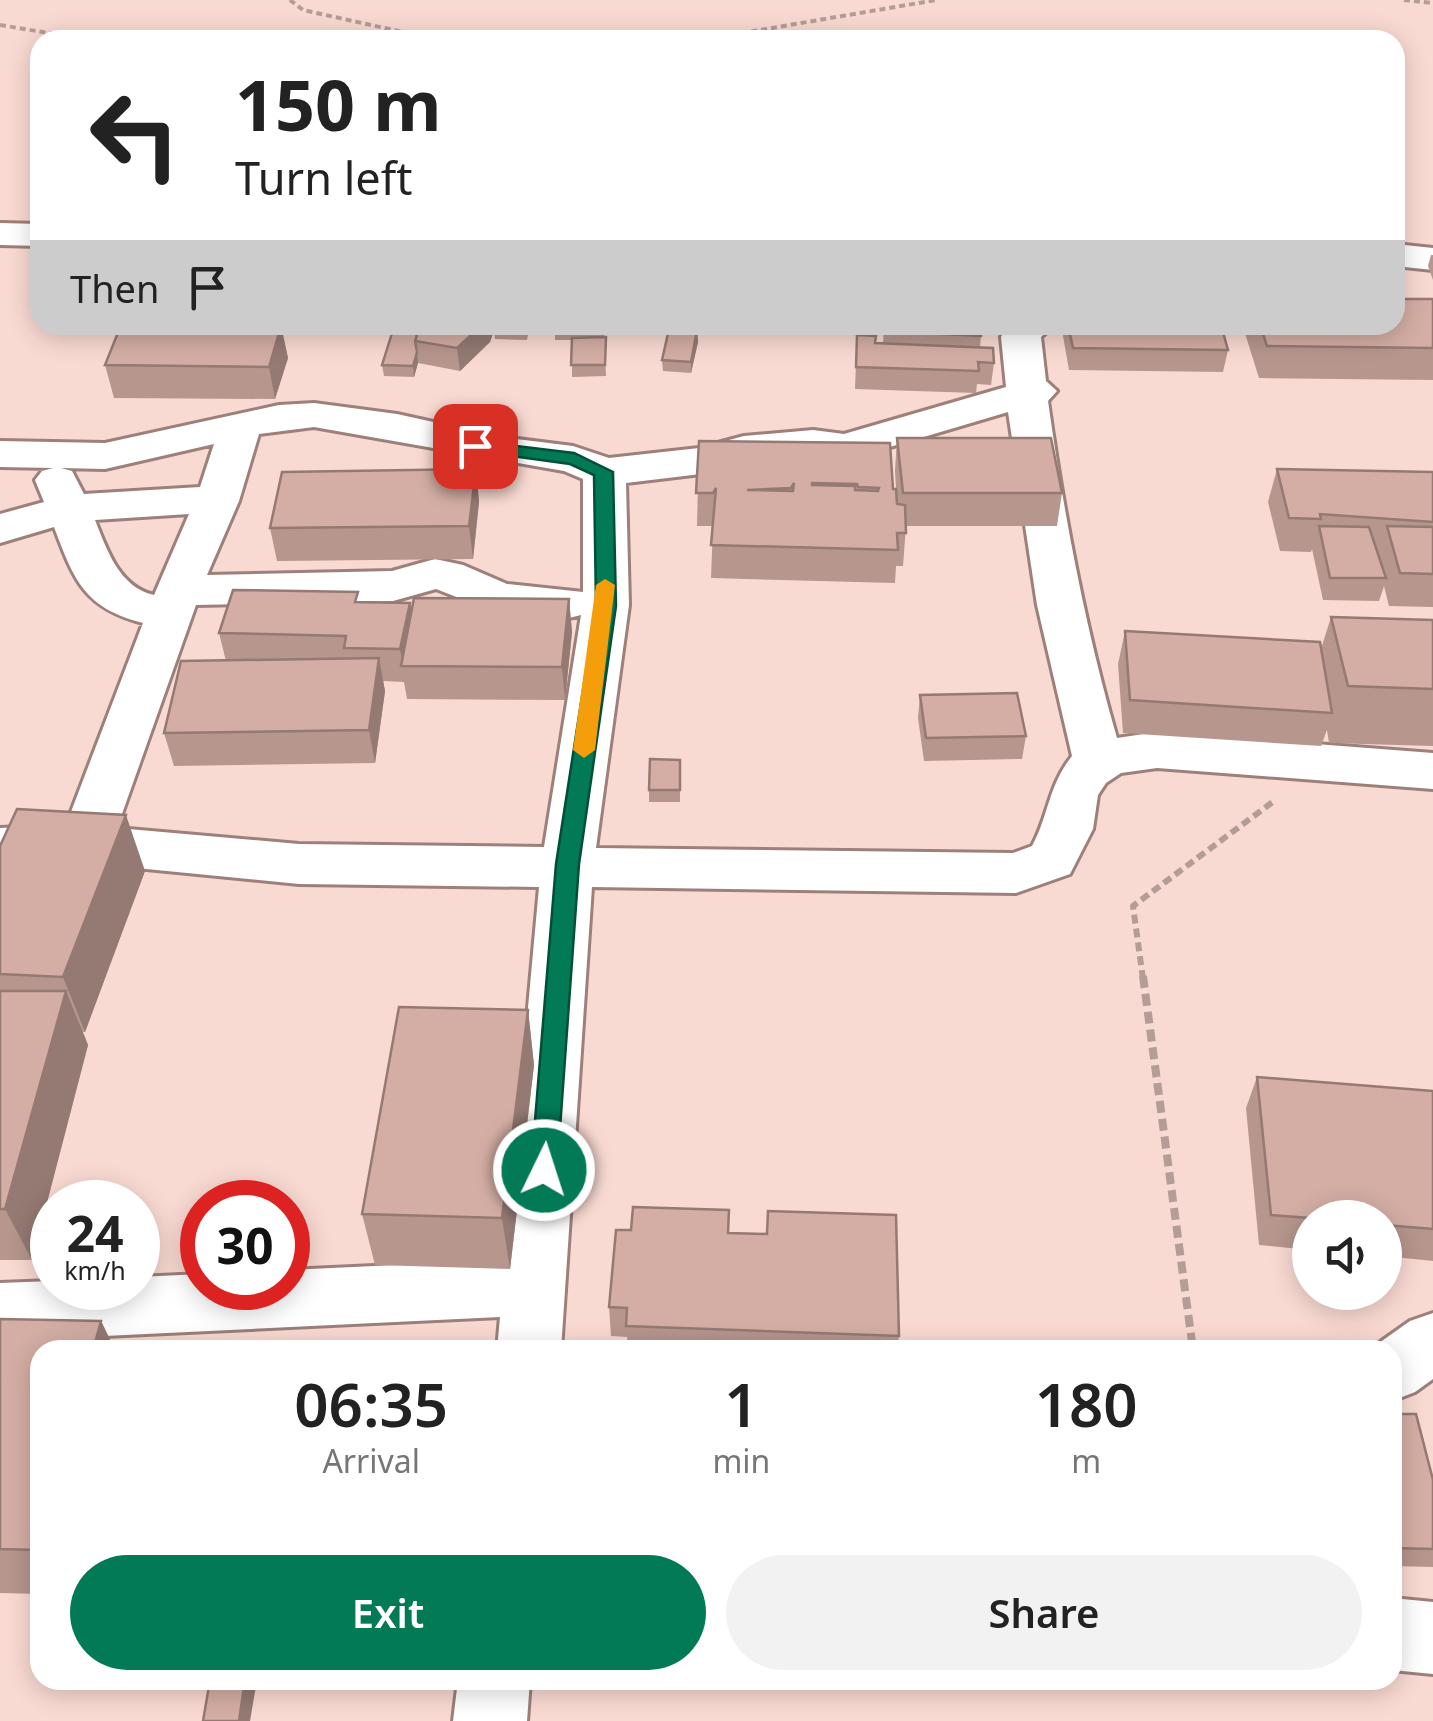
<!DOCTYPE html>
<style>
:root{--surface:#fff;--page:#f2f2f2;--text:#222;--muted:#767676;--accent:#027a56}
body{margin:0;font-family:"Noto Sans",sans-serif;background:var(--page);color:var(--text);height:100vh;display:flex;flex-direction:column;font-size:38px;white-space:nowrap}
*{box-sizing:border-box;margin:0}
p{font-size:32px;color:var(--muted)}
.icon{flex:none;width:55px;height:55px;fill:none;stroke:currentColor;stroke-width:2;stroke-linecap:round;stroke-linejoin:round}
.map{position:relative;flex:1;overflow:hidden}
.side{position:absolute;left:30px;top:1340px;width:1372px;height:350px;display:flex;flex-direction:column;background:var(--surface);border-radius:30px;box-shadow:0 5px 25px #0003}
.side>*{flex:none}
.banner{position:absolute;left:30px;top:30px;width:1375px;height:305px;border-radius:30px;box-shadow:0 5px 25px #0003;background:#fff;color:var(--text);overflow:hidden}
.tools{position:absolute;left:1292px;top:1200px;display:grid;gap:20px}
.tools a{display:grid;place-items:center;width:110px;height:110px;border-radius:50%;background:var(--surface);box-shadow:0 5px 25px #0003;font-size:50px}
.speed{position:absolute;left:30px;top:1180px;display:flex;gap:20px;font-size:50px;font-weight:700;text-align:center}
.speed>*{display:grid;place-content:center;width:130px;height:130px;border-radius:50%;background:var(--surface);box-shadow:0 5px 25px #0003;line-height:1}
.speed small{font-size:25px;font-weight:400}
.speed .limit{border:15px solid #d22;background:#fff;color:#111}
.pin{position:absolute;display:grid;place-items:center;width:85px;height:85px;color:#fff;margin:-42px;border-radius:20px;box-shadow:0 5px 15px #0006}
.me{position:absolute;width:110px;margin:-55px;rotate:4deg;stroke-linejoin:round;filter:drop-shadow(0 0 8px #0008)}
.turn{display:flex;align-items:center;gap:35px;height:210px;padding:0 40px;font-size:45px}
.turn .icon{width:130px;height:130px;stroke-width:2.5}
.turn b{display:block;font-size:70px;line-height:85px}
.then{display:flex;align-items:center;height:95px;padding:0 40px;background:#0003;gap:20px;font-size:38px}
.eta{display:flex;justify-content:space-evenly;align-items:center;height:170px;text-align:center}
.eta b{font-size:60px;font-weight:600;line-height:70px}
.primary-button{display:flex;gap:20px;margin-top:auto;padding:20px 40px}
.primary-button a{flex:1;height:115px;border-radius:60px;background:var(--accent);color:#fff;font-size:40px;font-weight:600;line-height:115px;text-align:center}
.primary-button a+a{background:var(--page);color:var(--text)}
.map>svg:first-child{display:block}
</style>
<div class="map">
<svg width="1433" height="1721" viewBox="0 0 1433 1721">
<rect width="100%" height="100%" fill="#f9dad2"/>
<g fill="none" stroke-linecap="round" stroke-linejoin="round">
<!-- minor casing -->
<g stroke="#9c8079" stroke-width="6">
<g id="minor">
<path d="M 0,223 L 40,224 L 40,246 L 0,245 Z"/>
<path d="M 1395,244 L 1433,248 L 1433,270 L 1395,266 Z"/>
<path d="M 1007,325 L 1054,325 L 1041,337 L 1046,381 L 1057,391 L 1048,401 C 1064,515 1085,627 1117,738 L 1157,732 L 1433,753 L 1433,789 L 1157,768 L 1121,773 L 1106,783 L 1098,795 L 1093,829 L 1070,874 L 1016,893 L 592,887 L 561,1350 L 497,1350 L 500,1317 L 0,1341 L 0,1283 L 52,1281 L 52,1288 L 138,1288 L 138,1277 L 202,1274 L 202,1288 L 288,1288 L 288,1270 L 505,1260 L 539,887 L 299,884 L 85,863 L 0,866 L 0,828 L 66,825 L 143,623 C 84,608 74,580 54,527 L 0,543 L 0,514 L 44,502 L 35,480 L 42,471 L 53,468 L 0,467 L 0,441 L 105,443 L 279,405 L 314,403 L 397,414 L 501,437 L 573,446 L 609,458 L 699,448 L 744,436 L 813,430 L 844,434 L 1006,387 L 1001,337 ZM 1008,412 L 1037,605 L 1072,756 C 1048,786 1049,815 1032,846 L 1013,853 L 596,848 L 629,605 L 626,483 L 701,474 L 747,461 L 813,456 L 846,460 ZM 314,427 L 564,471 L 583,479 L 583,592 L 507,584 L 463,565 L 435,559 L 392,571 L 207,575 L 239,501 L 259,434 ZM 214,444 L 200,487 L 84,494 L 72,471 L 61,468 L 105,469 ZM 189,514 L 154,595 C 119,587 107,550 95,520 ZM 436,589 L 500,614 L 569,618 L 581,615 L 544,847 L 299,844 L 117,828 L 196,605 L 393,601 Z"/>
<path d="M 1433,1313 L 1433,1379 L 1415,1392 L 1392,1401 L 1392,1350 L 1369,1350 L 1410,1321 Z"/>
<path d="M 1392,1598 L 1433,1602 L 1433,1674 L 1392,1670 Z"/>
<path d="M 458,1680 L 530,1680 L 527,1721 L 453,1721 Z"/>
</g>
</g>
<!-- path-far2 -->
<g stroke="#b59d97" stroke-width="4" stroke-dasharray="6 4" stroke-linecap="butt">
<path d="M 290,0 L 303,10 L 439,40"/>
<path d="M 1404,0 L 1433,3"/>
<path d="M 0,25 L 91,40"/>
<path d="M 702,40 L 936,0"/>
</g>
<!-- path-far1 -->
<path stroke="#b59d97" stroke-width="6" stroke-dasharray="9 5" stroke-linecap="butt" d="M 1143,979 L 1133,906 L 1274,801"/>
<!-- path -->
<path stroke="#b59d97" stroke-width="8" stroke-dasharray="12 6" stroke-linecap="butt" d="M 1143,976 L 1193,1350"/>
<!-- minor -->
<use href="#minor" fill="#fff" fill-rule="evenodd"/>
</g>
<!-- wall -->
<g fill="#b6968d">
<path d="M 1431,255 L 1433,255 L 1433,280 L 1428,266 Z"/>
<path d="M 1433,299 L 1433,380 L 1259,378 L 1244,330 L 1245,325 L 1395,325 Z"/>
<path d="M 420,325 L 530,325 L 527,340 L 495,339 L 494,330 L 490,342 L 460,371 L 418,363 L 414,377 L 384,376 L 382,365 L 418,331 Z"/>
<path d="M 555,325 L 604,325 L 606,376 L 572,377 L 572,340 L 555,340 Z"/>
<path d="M 884,325 L 981,336 L 980,347 L 994,363 L 991,385 L 977,384 L 976,393 L 855,389 L 857,335 L 875,343 L 883,344 Z"/>
<path d="M 1064,325 L 1242,325 L 1240,332 L 1223,332 L 1228,350 L 1223,372 L 1069,370 L 1063,336 Z"/>
<path d="M 281,326 L 288,358 L 275,399 L 114,398 L 105,365 Z"/>
<path d="M 697,330 L 698,342 L 691,373 L 663,371 L 662,360 Z"/>
<path d="M 897,438 L 1062,493 L 1057,526 L 906,526 L 903,566 L 896,566 L 895,583 L 711,578 L 713,526 L 697,526 L 699,441 L 896,489 L 895,471 Z"/>
<path d="M 476,469 L 479,502 L 473,559 L 277,561 L 270,528 Z"/>
<path d="M 1277,469 L 1433,472 L 1433,607 L 1389,606 L 1384,586 L 1379,601 L 1323,600 L 1312,549 L 1311,552 L 1280,551 L 1268,502 Z"/>
<path d="M 569,599 L 572,632 L 565,700 L 407,699 L 404,682 L 383,681 L 385,691 L 375,763 L 174,766 L 164,733 L 226,661 L 219,633 L 359,602 L 410,603 L 412,611 Z"/>
<path d="M 1331,617 L 1433,620 L 1433,746 L 1329,743 L 1327,730 L 1321,746 L 1123,733 L 1118,664 L 1125,631 L 1321,649 Z"/>
<path d="M 920,695 L 1026,736 L 1022,759 L 924,761 L 918,718 Z"/>
<path d="M 680,760 L 680,802 L 649,802 L 649,790 Z"/>
<path d="M 0,846 L 145,871 L 85,1032 L 83,1032 L 88,1045 L 32,1260 L 0,1260 Z"/>
<path d="M 528,1010 L 534,1065 L 510,1269 L 375,1265 L 362,1214 Z"/>
<path d="M 1257,1077 L 1433,1091 L 1433,1261 L 1385,1256 L 1385,1218 L 1310,1218 L 1310,1250 L 1259,1245 L 1246,1108 Z"/>
<path d="M 729,1210 L 729,1233 L 899,1336 L 897,1350 L 628,1350 L 627,1337 L 611,1336 L 609,1307 L 631,1230 Z"/>
<path d="M 0,1319 L 101,1321 L 115,1350 L 40,1350 L 40,1594 L 0,1593 Z"/>
<path d="M 1392,1414 L 1433,1480 L 1433,1567 L 1392,1566 Z"/>
</g>
<!-- shaded-wall -->
<g fill="#947a73">
<path d="M 482,325 L 489,325 L 490,342 L 460,371 L 457,348 Z"/>
<path d="M 491,325 L 496,325 L 490,342 L 489,330 Z"/>
<path d="M 281,326 L 288,358 L 275,399 L 269,367 Z"/>
<path d="M 697,330 L 698,342 L 691,373 L 691,362 Z"/>
<path d="M 417,352 L 418,363 L 414,377 L 413,366 Z"/>
<path d="M 476,469 L 479,502 L 473,559 L 469,526 Z"/>
<path d="M 569,599 L 572,632 L 565,700 L 562,667 Z"/>
<path d="M 410,603 L 415,636 L 403,666 L 400,649 Z"/>
<path d="M 379,658 L 385,691 L 375,763 L 369,730 Z"/>
<path d="M 126,815 L 145,871 L 85,1032 L 63,977 Z"/>
<path d="M 66,991 L 88,1045 L 32,1260 L 5,1209 Z"/>
<path d="M 528,1010 L 534,1065 L 510,1269 L 502,1218 Z"/>
<path d="M 101,1321 L 115,1350 L 93,1350 Z"/>
<path d="M 245,1680 L 257,1680 L 250,1721 L 239,1721 Z"/>
</g>
<!-- building -->
<g fill="#d4aea4" stroke="#947a73" stroke-width="2.5" fill-rule="evenodd">
<path d="M 1395,299 L 1433,299 L 1433,348 L 1267,346 L 1260,325 L 1395,325 Z"/>
<path d="M 121,325 L 145,325 L 281,326 L 269,367 L 105,365 Z"/>
<path d="M 420,325 L 482,325 L 457,348 L 415,341 Z"/>
<path d="M 495,325 L 527,325 L 526,329 L 494,328 Z"/>
<path d="M 555,325 L 603,325 L 603,329 L 554,329 Z"/>
<path d="M 884,325 L 981,325 L 981,336 L 884,331 Z"/>
<path d="M 1068,325 L 1221,325 L 1228,350 L 1073,348 Z"/>
<path d="M 669,329 L 697,330 L 691,362 L 662,360 Z"/>
<path d="M 393,330 L 418,331 L 415,341 L 417,352 L 413,366 L 382,365 Z"/>
<path d="M 857,335 L 876,336 L 875,343 L 993,348 L 994,363 L 978,362 L 979,371 L 856,367 Z"/>
<path d="M 606,337 L 605,365 L 571,365 L 572,338 Z"/>
<path d="M 897,438 L 1051,438 L 1062,493 L 903,493 Z"/>
<path d="M 699,441 L 890,443 L 893,489 L 896,489 L 897,504 L 905,505 L 906,533 L 897,533 L 898,550 L 711,545 L 716,488 L 713,493 L 696,493 ZM 794,483 L 793,491 L 747,490 L 791,488 ZM 812,483 L 857,484 L 858,487 L 879,488 L 878,491 L 855,490 L 855,486 L 812,485 Z"/>
<path d="M 476,469 L 469,526 L 270,528 L 282,472 Z"/>
<path d="M 1277,469 L 1433,472 L 1433,522 L 1320,514 L 1321,519 L 1289,518 Z"/>
<path d="M 1319,526 L 1369,527 L 1386,578 L 1330,578 Z"/>
<path d="M 1387,526 L 1433,527 L 1433,574 L 1400,573 Z"/>
<path d="M 233,590 L 358,592 L 355,602 L 410,603 L 400,649 L 344,648 L 346,636 L 219,633 Z"/>
<path d="M 414,598 L 569,599 L 562,667 L 401,666 Z"/>
<path d="M 1331,617 L 1433,620 L 1433,689 L 1348,686 Z"/>
<path d="M 1125,631 L 1320,642 L 1332,713 L 1130,700 Z"/>
<path d="M 379,658 L 369,730 L 164,733 L 181,661 Z"/>
<path d="M 1017,693 L 1026,736 L 926,738 L 920,695 Z"/>
<path d="M 650,759 L 680,760 L 680,790 L 649,790 Z"/>
<path d="M 17,809 L 126,815 L 63,977 L 0,974 L 0,846 Z"/>
<path d="M 0,991 L 66,991 L 5,1209 L 0,1209 Z"/>
<path d="M 399,1007 L 528,1010 L 502,1218 L 362,1214 Z"/>
<path d="M 1257,1077 L 1433,1091 L 1433,1229 L 1385,1225 L 1385,1218 L 1310,1218 L 1271,1215 Z"/>
<path d="M 633,1207 L 729,1210 L 728,1233 L 767,1234 L 768,1211 L 896,1215 L 899,1336 L 626,1326 L 627,1308 L 609,1307 L 616,1230 L 631,1230 Z"/>
<path d="M 0,1319 L 101,1321 L 93,1350 L 40,1350 L 40,1542 L 38,1550 L 0,1549 Z"/>
<path d="M 1392,1414 L 1416,1414 L 1433,1480 L 1433,1549 L 1392,1548 Z"/>
<path d="M 210,1680 L 245,1680 L 239,1721 L 203,1721 Z"/>
</g>
<!-- route -->
<path fill="#027a56" stroke="#014f38" stroke-width="2.5" d="M 475,441 L 574,453 L 613,472 L 616,606 L 579,864 L 557,1170 L 553,1177 L 544,1181 L 535,1177 L 531,1170 L 556,864 L 596,606 L 594,475 L 570,464 L 469,450 L 466,446 Z"/>
<!-- slow -->
<path fill="#f59e0b" d="M 605,579 L 615,585 L 595,750 L 584,758 L 573,750 L 596,585 Z"/>
</svg>
<div class="tools">
<a><svg class="icon" aria-label="sound" viewBox="0 0 24 24"><path d="M4 9h4l5-4v14l-5-4H4zM17 9q2 3 0 6"/></svg></a>
</div>
<div class="speed"><div>24<small>km/h</small></div><div class="limit">30</div></div>
<div class="pin" style="left:475px;top:446px;background:#d93025"><svg class="icon" aria-label="arrive" viewBox="0 0 24 24"><path d="M6 21V4h12l-3 4 3 4H6"/></svg></div>
<svg class="me" style="left:544px;top:1170px" viewBox="-20 -20 40 40"><circle r="17" fill="#027a56" stroke="#fff" stroke-width="3"/><path d="M0-11L8 9 0 5-8 9z" fill="#fff"/></svg>
<div class="banner">
<div class="turn"><svg class="icon" aria-label="left" viewBox="0 0 24 24"><path d="M17 20v-9H6M10 6l-5 5 5 5"/></svg><div><b>150 m</b>Turn left</div></div>
<div class="then">Then<svg class="icon" aria-label="arrive" viewBox="0 0 24 24"><path d="M6 21V4h12l-3 4 3 4H6"/></svg></div>
</div>
<section class="side">
<div class="eta">
<div><b>06:35</b><p>Arrival</p></div>
<div><b>1</b><p>min</p></div>
<div><b>180</b><p>m</p></div>
</div>
<div class="primary-button"><a>Exit</a><a>Share</a></div>
</section>
</div>
